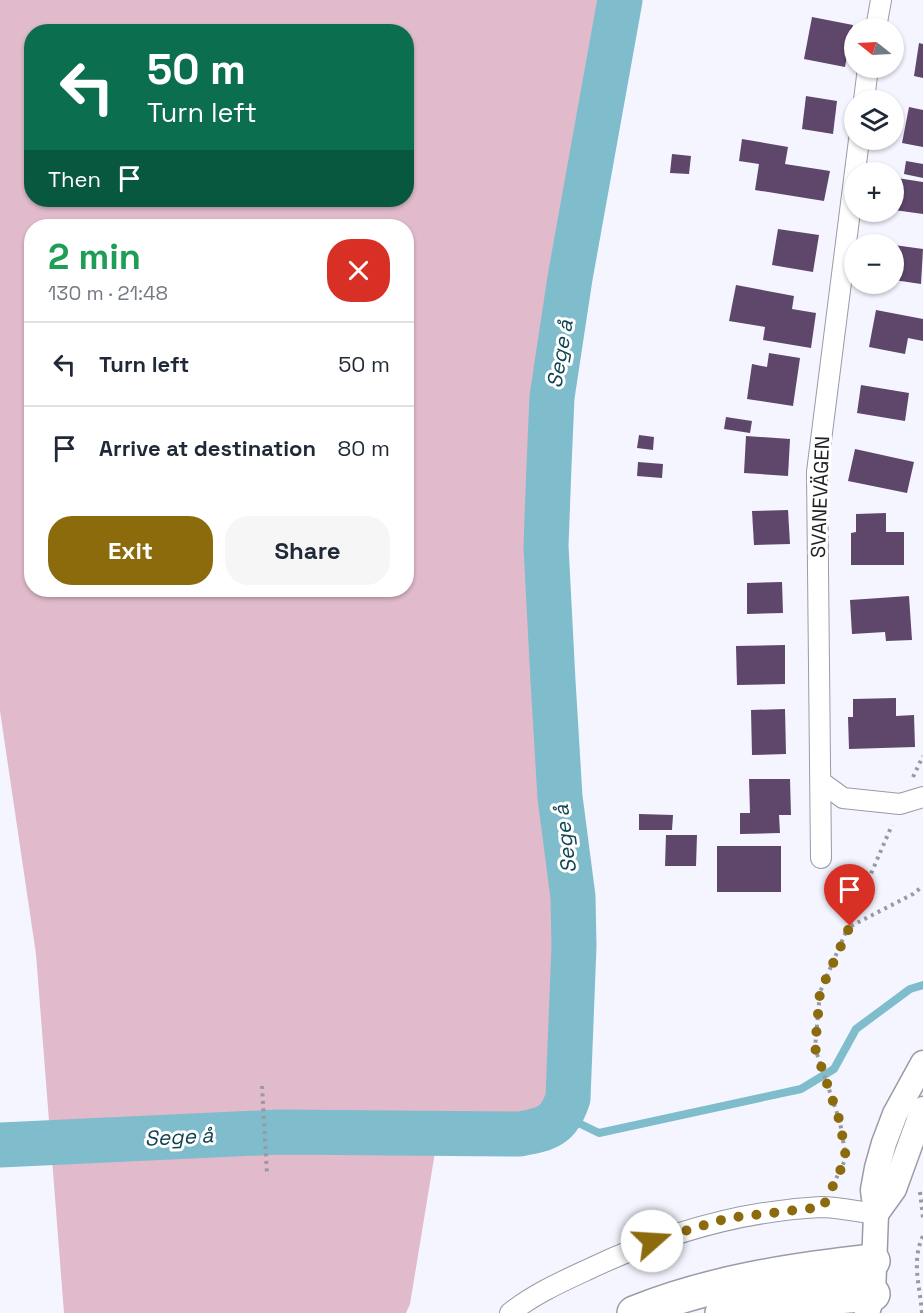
<!DOCTYPE html>
<meta charset="utf-8">
<style>
:root{--surface:#fff;--page:#f6f6f7;--text:#1f2937;--muted:#747a83;--line:#e0e1e3;--accent:#8c6b0d}
body{margin:0;font-family:"Space Grotesk",sans-serif;background:var(--page);color:var(--text);height:100vh;display:flex;flex-direction:column;font-size:22px;white-space:nowrap}
*{box-sizing:border-box;margin:0}
p{font-size:20px;color:var(--muted)}
.icon{flex:none;width:33px;height:33px;fill:none;stroke:currentColor;stroke-width:2;stroke-linecap:round;stroke-linejoin:round}
.map{position:relative;flex:1;overflow:hidden}
.sheet{position:absolute;left:24px;top:219px;width:390px;height:378px;display:flex;flex-direction:column;background:var(--surface);border-radius:24px;box-shadow:0 2px 4px #0004}
.sheet>*{flex:none}
.hud{position:absolute;left:24px;top:24px;width:390px;height:183px;border-radius:24px;box-shadow:0 2px 4px #0004;background:#0b6e4f;color:#fff;overflow:hidden}
.needle{width:39px;rotate:288deg}
.tools{position:absolute;left:844px;top:18px;display:grid;gap:12px}
.tools a{display:grid;place-items:center;width:60px;height:60px;border-radius:50%;background:var(--surface);box-shadow:0 2px 4px #0004;font-size:30px}
.pin{position:absolute;display:grid;place-items:center;width:51px;height:51px;color:#fff;margin:-62px -26px;border-radius:50% 50% 50% 0;rotate:-45deg;box-shadow:0 0 6px #0007}
.pin .icon{rotate:45deg}
.me{position:absolute;width:66px;margin:-33px;rotate:71deg;stroke-linejoin:round;filter:drop-shadow(0 0 4px #0008)}
.turn{display:flex;align-items:center;gap:21px;height:126px;padding:0 24px;font-size:27px}
.turn .icon{width:78px;height:78px;stroke-width:2.5}
.turn b{display:block;font-size:42px;line-height:51px}
.then{display:flex;align-items:center;height:57px;padding:0 24px;background:#0003;gap:12px;font-size:22px}
.round{display:grid;place-items:center;flex:none;width:63px;height:63px;border-radius:24px;background:var(--page)}
.headline{display:flex;align-items:center;justify-content:space-between;height:102px;padding:0 24px}
h1{font-size:36px;font-weight:700;line-height:45px;color:#1e9e55}
.action{display:flex;gap:12px;margin-top:auto;padding:12px 24px}
.action a{flex:1;height:69px;border-radius:24px;background:var(--accent);color:#fff;font-size:24px;font-weight:700;line-height:69px;text-align:center}
.action a+a{background:var(--page);color:var(--text)}
ul{padding:0;list-style:none}
li{display:flex;align-items:center;gap:18px;height:84px;padding:0 24px;border-top:2px solid var(--line)}
li div{flex:1}
li b{display:block;font-size:22px}
li em{font-style:normal}
.map>svg:first-child{display:block}
</style>
<div class="map">
<svg width="923" height="1313" viewBox="0 0 923 1313">
<rect width="100%" height="100%" fill="#f4f5ff"/>
<!-- green -->
<path fill="#e1bacc" fill-rule="evenodd" d="M 0,0 L 620,0 L 570,278 L 552,397 L 549,466 L 546,546 L 553,681 L 560,797 L 573,897 L 574,946 L 568,1098 C 566,1103 565,1111 561,1116 C 540,1143 470,1134 438,1134 L 410,1304 L 406,1313 L 64,1313 L 36,954 L 0,711 ZM 32,32 L 406,32 L 406,200 L 32,200 ZM 32,226 L 406,226 L 406,590 L 32,590 Z"/>
<!-- water -->
<g fill="#7fbccc">
<path d="M 253,1113 L 258,1122 C 221,1132 184,1125 146,1127 C 118,1129 90,1133 62,1137 L 65,1126 L 147,1117 L 196,1120 Z"/>
<path d="M 441,1118 L 445,1121 L 425,1129 L 275,1128 L 274,1120 L 417,1123 Z"/>
</g>
<g fill="none" stroke-linecap="round" stroke-linejoin="round">
<!-- stream -->
<path stroke="#7fbccc" stroke-width="8" d="M 562,1115 L 599,1133 L 801,1089 L 834,1069 L 856,1029 L 910,989 L 923,985"/>
<!-- river -->
<path stroke="#7fbccc" stroke-width="45" d="M 0,1145 L 279,1132 L 520,1134 C 547,1129 559,1126 568,1098 L 574,946 L 573,897 L 560,797 L 553,681 L 546,546 L 549,466 L 552,397 L 570,278 L 620,0"/>
</g>
<!-- building -->
<g fill="#5f466b">
<path d="M 812,17 L 853,25 L 845,67 L 804,59 Z"/>
<path d="M 919,43 L 923,44 L 923,78 L 914,76 Z"/>
<path d="M 806,96 L 837,101 L 833,134 L 802,129 Z"/>
<path d="M 909,107 L 923,110 L 923,147 L 902,143 Z"/>
<path d="M 742,139 L 788,147 L 785,164 L 830,171 L 824,201 L 755,190 L 759,164 L 739,161 Z"/>
<path d="M 672,154 L 691,156 L 689,174 L 670,173 Z"/>
<path d="M 906,161 L 923,164 L 923,178 L 904,174 Z"/>
<path d="M 897,178 L 923,182 L 923,214 L 894,210 Z"/>
<path d="M 778,229 L 819,235 L 813,272 L 772,265 Z"/>
<path d="M 894,245 L 923,249 L 921,284 L 894,280 Z"/>
<path d="M 736,285 L 794,296 L 792,309 L 816,313 L 811,348 L 763,340 L 765,327 L 729,321 Z"/>
<path d="M 876,310 L 923,319 L 923,341 L 908,338 L 905,354 L 869,347 Z"/>
<path d="M 769,353 L 800,358 L 793,406 L 747,399 L 752,364 L 767,367 Z"/>
<path d="M 861,385 L 909,393 L 905,421 L 857,413 Z"/>
<path d="M 726,417 L 752,421 L 750,433 L 724,429 Z"/>
<path d="M 639,435 L 654,437 L 653,450 L 637,448 Z"/>
<path d="M 746,436 L 790,439 L 788,476 L 744,473 Z"/>
<path d="M 855,449 L 914,462 L 907,493 L 848,481 Z"/>
<path d="M 638,462 L 663,464 L 662,478 L 637,476 Z"/>
<path d="M 788,510 L 790,544 L 754,545 L 752,511 Z"/>
<path d="M 886,513 L 886,532 L 904,532 L 904,565 L 851,565 L 851,533 L 856,532 L 856,514 Z"/>
<path d="M 782,582 L 783,613 L 747,614 L 747,583 Z"/>
<path d="M 909,596 L 912,640 L 886,641 L 885,632 L 852,634 L 850,600 Z"/>
<path d="M 785,645 L 785,684 L 737,685 L 736,646 Z"/>
<path d="M 896,698 L 896,716 L 914,715 L 915,747 L 849,749 L 848,717 L 853,717 L 853,699 Z"/>
<path d="M 785,709 L 786,754 L 752,755 L 751,710 Z"/>
<path d="M 749,779 L 790,779 L 791,815 L 779,815 L 780,833 L 740,834 L 740,813 L 750,813 Z"/>
<path d="M 639,814 L 673,815 L 672,830 L 639,830 Z"/>
<path d="M 666,835 L 697,835 L 696,866 L 665,866 Z"/>
<rect x="717" y="846" width="64" height="46"/>
</g>
<g fill="none" stroke-linecap="round" stroke-linejoin="round">
<!-- minor casing -->
<g stroke="#9a9ba7" stroke-width="22">
<g id="minor">
<path d="M 876,28 L 881,0"/>
<path d="M 864,100 L 868,68"/>
<path d="M 821,782 L 843,798 L 900,804 L 923,797"/>
<path d="M 821,858 L 817,472 L 859,140"/>
<path d="M 510,1313 C 534,1294 561,1282 589,1269 C 663,1234 739,1211 821,1207 C 839,1207 858,1212 876,1214"/>
</g>
</g>
<!-- tertiary casing -->
<g stroke="#9a9ba7" stroke-width="27">
<g id="tertiary">
<path d="M 876,1214 L 894,1189 L 923,1109"/>
<path d="M 867,1313 L 873,1294 L 876,1214 L 873,1190 L 877,1168 L 884,1143 L 895,1114 L 923,1063"/>
</g>
</g>
<!-- motorway casing -->
<g stroke="#9a9ba7" stroke-width="36">
<g id="motorway">
<path d="M 634,1313 C 711,1282 791,1270 873,1261"/>
<path d="M 722,1313 L 789,1301 L 873,1294"/>
</g>
</g>
<!-- path -->
<g stroke="#9899a1" stroke-width="4" stroke-dasharray="3 4.5" stroke-linecap="butt">
<path d="M 913,777 L 923,756"/>
<path d="M 851,926 L 913,894 L 923,886"/>
<path d="M 262,1086 L 267,1174"/>
<path d="M 833,1185 L 846,1158 L 840,1122 L 815,1048 L 820,992 L 892,825"/>
<path d="M 920,1192 L 923,1218"/>
<path d="M 922,1313 C 920,1286 911,1261 923,1236"/>
</g>
<!-- minor -->
<use href="#minor" stroke="#fff" stroke-width="20"/>
<!-- tertiary -->
<use href="#tertiary" stroke="#fff" stroke-width="24"/>
<!-- motorway -->
<use href="#motorway" stroke="#fff" stroke-width="33"/>
</g>
<g fill="none" stroke-linecap="round" stroke-linejoin="round">
<!-- route -->
<path stroke="#8c6b0d" stroke-width="10" stroke-dasharray="0 18" d="M 652,1241 L 728,1218 L 823,1207 L 846,1158 L 840,1122 L 815,1048 L 820,992 L 850,926"/>
</g>
<g text-anchor="middle" stroke-width="6" stroke-linejoin="round" paint-order="stroke">
<!-- street labels -->
<g font-size="20" fill="#202025" stroke="#fff">
<text transform="translate(820 497) rotate(-88)" y="7">SVANEVÄGEN</text>
</g>
<!-- water labels -->
<g font-size="21" font-style="italic" fill="#0f4652" stroke="#fff">
<text transform="translate(560 354) rotate(-80)" y="7">Sege å</text>
<text transform="translate(565 839) rotate(-97)" y="7">Sege å</text>
<text transform="translate(179 1137) rotate(-3)" y="7">Sege å</text>
</g>
</g>
</svg>
<div class="tools">
<a><svg class="needle" viewBox="-14 -14 28 28"><path d="M0-13l5 13h-10z" fill="#e53935"/><path d="M0 13l5-13h-10z" fill="#747a83"/></svg></a>
<a><svg class="icon" aria-label="layers" viewBox="0 0 24 24"><path d="M12 4l9 5-9 5-9-5zM3 14l9 5 9-5"/></svg></a>
<a>+</a>
<a>−</a>
</div>
<div class="pin" style="left:850px;top:926px;background:#d93025"><svg class="icon" aria-label="arrive" viewBox="0 0 24 24"><path d="M6 21V4h12l-3 4 3 4H6"/></svg></div>
<svg class="me" style="left:652px;top:1241px" viewBox="-20 -20 40 40"><circle r="19" fill="#fff"/><path d="M0-13L10 11 0 6-10 11z" fill="#8c6b0d"/></svg>
<div class="hud">
<div class="turn"><svg class="icon" aria-label="left" viewBox="0 0 24 24"><path d="M17 20v-9H6M10 6l-5 5 5 5"/></svg><div><b>50 m</b>Turn left</div></div>
<div class="then">Then<svg class="icon" aria-label="arrive" viewBox="0 0 24 24"><path d="M6 21V4h12l-3 4 3 4H6"/></svg></div>
</div>
<section class="sheet">
<div class="headline"><div><h1>2 min</h1><p>130 m · 21:48</p></div><a class="round" style="background:#d93025;color:#fff"><svg class="icon" aria-label="close" viewBox="0 0 24 24"><path d="M6 6l12 12M18 6L6 18"/></svg></a></div>
<ul>
<li><svg class="icon" aria-label="left" viewBox="0 0 24 24"><path d="M17 20v-9H6M10 6l-5 5 5 5"/></svg><div><b>Turn left</b></div><em>50 m</em></li>
<li><svg class="icon" aria-label="arrive" viewBox="0 0 24 24"><path d="M6 21V4h12l-3 4 3 4H6"/></svg><div><b>Arrive at destination</b></div><em>80 m</em></li>
</ul>
<div class="action"><a>Exit</a><a>Share</a></div>
</section>
</div>
